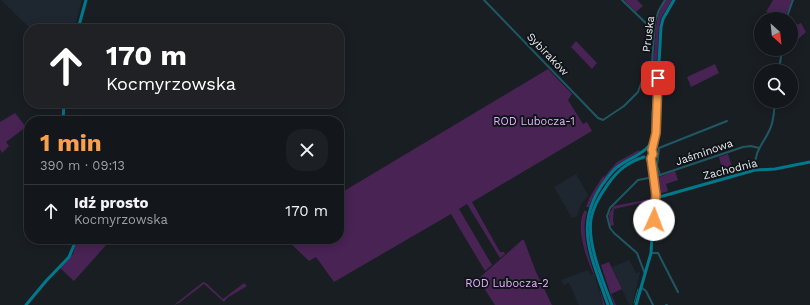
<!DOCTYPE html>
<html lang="pl">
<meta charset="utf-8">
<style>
:root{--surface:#13161a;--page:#1c1f23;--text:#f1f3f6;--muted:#9d9fa2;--line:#323539;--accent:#f99f4d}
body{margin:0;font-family:"Work Sans",sans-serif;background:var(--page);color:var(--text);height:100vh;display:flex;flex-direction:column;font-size:15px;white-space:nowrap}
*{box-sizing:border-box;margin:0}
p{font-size:13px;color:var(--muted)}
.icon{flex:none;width:22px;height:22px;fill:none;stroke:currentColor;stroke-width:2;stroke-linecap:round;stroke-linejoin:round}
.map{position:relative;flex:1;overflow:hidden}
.drawer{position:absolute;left:24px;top:116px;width:320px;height:128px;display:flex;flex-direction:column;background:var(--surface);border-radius:16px;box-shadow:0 2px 10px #0003,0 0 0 1px var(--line)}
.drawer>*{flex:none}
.banner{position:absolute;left:24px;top:24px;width:320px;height:84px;border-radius:16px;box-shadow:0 2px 10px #0003,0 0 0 1px var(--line);background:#202124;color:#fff;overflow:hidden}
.needle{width:26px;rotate:153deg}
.tools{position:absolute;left:754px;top:12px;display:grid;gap:8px}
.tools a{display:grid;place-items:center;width:44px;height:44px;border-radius:50%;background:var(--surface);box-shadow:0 2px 10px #0003,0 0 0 1px var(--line);font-size:20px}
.pin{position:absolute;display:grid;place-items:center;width:34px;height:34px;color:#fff;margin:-17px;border-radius:8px;box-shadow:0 2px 6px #0006}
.me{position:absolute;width:44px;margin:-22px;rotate:2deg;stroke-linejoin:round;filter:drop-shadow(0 0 3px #0008)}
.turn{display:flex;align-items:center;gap:14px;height:84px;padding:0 16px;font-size:18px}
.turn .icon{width:52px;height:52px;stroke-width:2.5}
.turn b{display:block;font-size:28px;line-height:34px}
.round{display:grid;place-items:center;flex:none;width:42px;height:42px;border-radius:16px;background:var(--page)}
.head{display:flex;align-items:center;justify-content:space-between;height:68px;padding:0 16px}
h1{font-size:24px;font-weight:700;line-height:30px;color:var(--accent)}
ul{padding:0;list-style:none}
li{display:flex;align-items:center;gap:12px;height:52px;padding:0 16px;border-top:1px solid var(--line)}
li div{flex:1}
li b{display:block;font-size:15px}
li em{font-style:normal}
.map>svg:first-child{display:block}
</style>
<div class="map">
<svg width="810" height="305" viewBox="0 0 810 305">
<rect width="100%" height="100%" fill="#191e23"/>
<!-- built -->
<g fill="#1e2730">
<path d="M 1,0 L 82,0 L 74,29 L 31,29 Z"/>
<path d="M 576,174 L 588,195 L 581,204 L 577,216 L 572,218 L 554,187 Z"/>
<path d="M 629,260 L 636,273 L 640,272 L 632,305 L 630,305 L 628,302 L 612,267 Z"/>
<path d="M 588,270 L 591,275 L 594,274 L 603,305 L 579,305 L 569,283 L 564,285 L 561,280 Z"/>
</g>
<!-- green -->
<g fill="#482354">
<path d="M 624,0 L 637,0 L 643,6 L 636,12 Z"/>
<path d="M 666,0 L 672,0 L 661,18 L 659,27 L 657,63 L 655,64 L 653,63 L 653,60 C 658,37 651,22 666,0 Z"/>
<path d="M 773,0 L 793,0 L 786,14 L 766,12 Z"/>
<path d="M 801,23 L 806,32 L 795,42 L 791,39 L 791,27 Z"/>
<path d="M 576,41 L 597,63 L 592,69 L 571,47 Z"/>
<path d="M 715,64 L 719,73 L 691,87 L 687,77 Z"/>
<path d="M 548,69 L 572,94 L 568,100 L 583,124 L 587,122 L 592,131 L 472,202 L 500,252 L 504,252 L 505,254 L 500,258 L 467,204 L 459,209 L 492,265 L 485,271 L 451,214 L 334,282 L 316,257 L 309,261 L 286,239 L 339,239 L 339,194 Z"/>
<path d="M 15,113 L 26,127 L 6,142 L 9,146 L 2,153 L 0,149 L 0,122 Z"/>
<path d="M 639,150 L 640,152 C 614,164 600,180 589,207 L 586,207 L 590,197 L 603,176 L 604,177 L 617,162 Z"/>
<path d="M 728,154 L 734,173 L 724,176 L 719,157 Z"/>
<path d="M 675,171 L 678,180 L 666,184 L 668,191 L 659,194 L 659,177 Z"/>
<path d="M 651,189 L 653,189 L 652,214 L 643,217 L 641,203 L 614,209 L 613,220 L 614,225 L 610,226 L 609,214 L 614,206 L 650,199 Z"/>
<path d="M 663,199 L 661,203 L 668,227 L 656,230 L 657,201 Z"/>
<path d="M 585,210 L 587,212 C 578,239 597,279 605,305 L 603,305 C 601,295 599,284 594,275 C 587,260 574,226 585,210 Z"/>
<path d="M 86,239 L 101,239 L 107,244 L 74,281 L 60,268 L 73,254 L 75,246 Z"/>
<path d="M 522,240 L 524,240 L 536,272 L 552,305 L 495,305 L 478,279 Z"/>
<path d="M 609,262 L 622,289 L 611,294 L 616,305 L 614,305 L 601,265 Z"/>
<path d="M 203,282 L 206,283 L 223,299 L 244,283 L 247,286 L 227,298 L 224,302 L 204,284 L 179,303 L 174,305 Z"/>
</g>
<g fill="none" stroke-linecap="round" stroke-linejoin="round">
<!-- stream -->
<path stroke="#047162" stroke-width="1" d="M 634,303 L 638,289"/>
<!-- street -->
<g stroke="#1e5864" stroke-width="2">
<path d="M 484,0 L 598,118 L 603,120 L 624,106 L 638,92 L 643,78 L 652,63 L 655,22 L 659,10 L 665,0"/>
<path d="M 622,0 L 654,31"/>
<path d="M 786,19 L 793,0"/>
<path d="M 779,71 L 782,49"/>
<path d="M 755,170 C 754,150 763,145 770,129 C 774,121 774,110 775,101"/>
<path d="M 660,175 L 657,166 L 659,148 L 727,121"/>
<path d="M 651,253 L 658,253 L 678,292"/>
<path d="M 645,274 L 637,253 L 614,233 L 610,228 L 607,216 L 610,208 L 638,180 L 654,177 L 743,147 L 751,146 L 759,148"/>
<path d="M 642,288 L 646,291 L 653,305"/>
<path d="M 666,305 L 667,305"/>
</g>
<!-- secondary -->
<g stroke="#00798c" stroke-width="3">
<path d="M 78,29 L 86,0"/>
<path d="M 658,80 L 661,27 L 663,19 L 674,0"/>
<path d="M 63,121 L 64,103"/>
<path d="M 651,158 L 653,154 L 652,150 L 656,133 L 658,85"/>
<path d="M 647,159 L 652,168"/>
<path d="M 656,195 L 658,197 L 663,196 L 755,170 L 775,169 L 810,162"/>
<path d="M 26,305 L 46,281 L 69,257 L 74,245 L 71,239"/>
<path d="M 608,305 C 590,252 570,219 613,171 C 623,160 639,157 648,147 C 655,139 653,124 653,114 C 654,102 656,90 658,78"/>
<path d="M 612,305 C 603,281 587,244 591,219 C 593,206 600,195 608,184 C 618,170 628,162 644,157"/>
<path d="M 636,305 L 651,253 L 654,199 L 656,195 L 651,158"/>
</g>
</g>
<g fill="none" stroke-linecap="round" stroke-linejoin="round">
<!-- route casing -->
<g stroke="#a26732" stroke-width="10">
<path id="route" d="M 654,220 L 656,195 L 651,158 L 653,154 L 652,150 L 656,133 L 658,78"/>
</g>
<!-- route -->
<use href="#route" stroke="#f99f4d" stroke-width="7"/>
</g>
<g text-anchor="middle" stroke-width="4" stroke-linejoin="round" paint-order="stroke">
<!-- street labels -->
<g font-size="11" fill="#e9ecef" stroke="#101519">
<text transform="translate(648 34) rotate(-83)" y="4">Pruska</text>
<text transform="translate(548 54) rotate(46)" y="4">Sybiraków</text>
<text transform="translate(704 152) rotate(-19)" y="4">Jaśminowa</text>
<text transform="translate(730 169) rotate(-14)" y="4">Zachodnia</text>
</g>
<!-- park labels -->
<g font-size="11" fill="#e7b2fa" stroke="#101519">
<text x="534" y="125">ROD Lubocza-1</text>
<text x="507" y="287">ROD Lubocza-2</text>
</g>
</g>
</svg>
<div class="tools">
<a><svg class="needle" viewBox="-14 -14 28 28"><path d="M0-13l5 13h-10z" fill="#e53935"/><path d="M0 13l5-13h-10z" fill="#9d9fa2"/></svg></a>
<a><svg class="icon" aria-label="search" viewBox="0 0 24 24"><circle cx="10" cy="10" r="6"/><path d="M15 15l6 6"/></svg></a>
</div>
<div class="pin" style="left:658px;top:78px;background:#d93025"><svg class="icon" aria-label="arrive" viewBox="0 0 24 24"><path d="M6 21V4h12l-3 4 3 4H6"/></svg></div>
<svg class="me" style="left:654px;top:220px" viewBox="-20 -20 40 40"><circle r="19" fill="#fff"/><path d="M0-13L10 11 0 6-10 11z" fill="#f99f4d"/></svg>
<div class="banner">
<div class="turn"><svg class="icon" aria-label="ahead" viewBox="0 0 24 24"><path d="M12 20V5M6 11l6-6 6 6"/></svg><div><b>170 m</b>Kocmyrzowska</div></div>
</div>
<section class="drawer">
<div class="head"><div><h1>1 min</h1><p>390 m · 09:13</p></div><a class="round"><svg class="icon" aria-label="close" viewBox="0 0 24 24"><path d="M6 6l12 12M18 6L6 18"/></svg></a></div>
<ul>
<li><svg class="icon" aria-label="ahead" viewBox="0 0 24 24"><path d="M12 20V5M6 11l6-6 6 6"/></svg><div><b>Idź prosto</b><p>Kocmyrzowska</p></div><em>170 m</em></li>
</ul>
</section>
</div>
